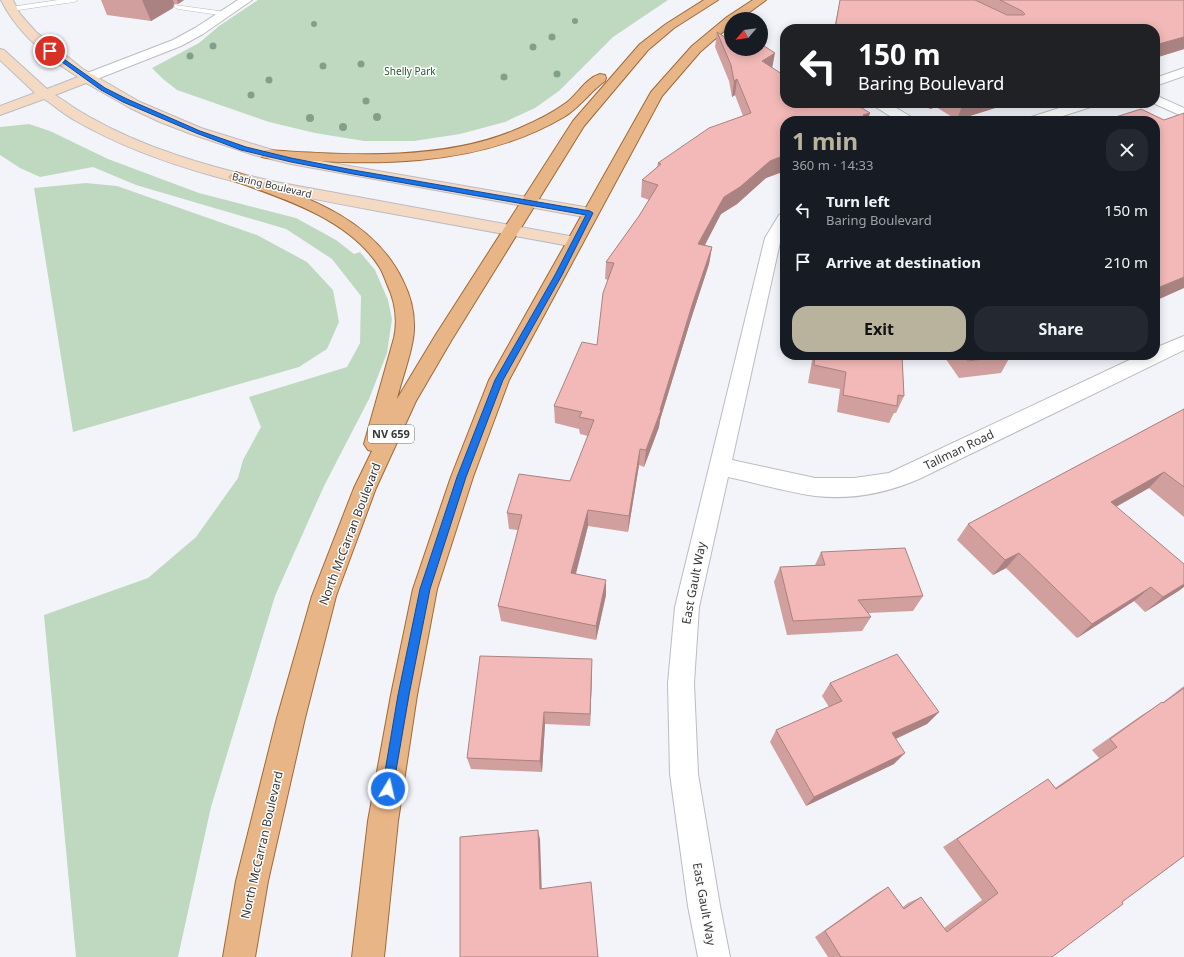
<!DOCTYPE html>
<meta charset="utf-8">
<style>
:root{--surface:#171b24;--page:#242831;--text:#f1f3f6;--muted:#9ea1a6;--accent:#b9b29d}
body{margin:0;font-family:"Noto Sans",sans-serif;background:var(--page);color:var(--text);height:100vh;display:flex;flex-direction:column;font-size:15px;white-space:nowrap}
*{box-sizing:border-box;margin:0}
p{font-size:13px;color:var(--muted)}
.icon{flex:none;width:22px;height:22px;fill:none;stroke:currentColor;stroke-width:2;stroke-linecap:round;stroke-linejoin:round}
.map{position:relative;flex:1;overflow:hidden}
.side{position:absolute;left:780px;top:116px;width:380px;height:244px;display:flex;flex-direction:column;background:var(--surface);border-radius:16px;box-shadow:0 2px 10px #0003}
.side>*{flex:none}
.guide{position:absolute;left:780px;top:24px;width:380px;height:84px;border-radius:16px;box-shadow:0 2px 10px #0003;background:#202124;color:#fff;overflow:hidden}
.needle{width:26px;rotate:242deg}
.fabs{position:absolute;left:724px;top:12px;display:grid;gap:8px}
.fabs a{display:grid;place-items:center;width:44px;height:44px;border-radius:50%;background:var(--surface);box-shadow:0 2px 10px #0003;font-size:20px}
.pin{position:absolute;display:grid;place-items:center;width:34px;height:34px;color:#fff;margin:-17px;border:2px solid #fff;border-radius:50%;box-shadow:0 1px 4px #0007}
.me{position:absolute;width:44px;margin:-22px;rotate:9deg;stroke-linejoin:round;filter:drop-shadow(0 0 3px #0008)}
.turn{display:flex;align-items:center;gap:14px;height:84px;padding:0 12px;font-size:18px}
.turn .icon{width:52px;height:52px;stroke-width:2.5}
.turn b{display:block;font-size:28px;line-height:34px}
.round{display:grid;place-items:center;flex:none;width:42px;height:42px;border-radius:16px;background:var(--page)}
.overview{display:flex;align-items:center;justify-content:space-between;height:68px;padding:0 12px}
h1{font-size:24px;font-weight:700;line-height:30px;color:var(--accent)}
.cta{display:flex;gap:8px;margin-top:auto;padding:8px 12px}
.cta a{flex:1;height:46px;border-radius:16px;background:var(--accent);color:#111;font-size:16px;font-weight:700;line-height:46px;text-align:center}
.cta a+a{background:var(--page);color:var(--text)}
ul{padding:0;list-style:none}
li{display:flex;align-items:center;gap:12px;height:52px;padding:0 12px}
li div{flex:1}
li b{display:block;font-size:15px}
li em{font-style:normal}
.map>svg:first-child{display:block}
</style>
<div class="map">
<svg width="1184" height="957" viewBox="0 0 1184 957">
<rect width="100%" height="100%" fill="#f3f4fa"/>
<!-- green -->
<g fill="#bfd9c1">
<path d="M 258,0 L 668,0 L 613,37 L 559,91 L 535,108 L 505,122 L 460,134 L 414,141 L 364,141 L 315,133 L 269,122 L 177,90 L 163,79 L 152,68 L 199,43 L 219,26 Z"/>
<path d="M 29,124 L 50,131 L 108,159 L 199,193 L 296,218 L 336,240 L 354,254 L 360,252 L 375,270 L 388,300 L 392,319 L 387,353 L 369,399 L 324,486 L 275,596 L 211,807 L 178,957 L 76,957 L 44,615 L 148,578 L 196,537 L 238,478 L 243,460 L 261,427 L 249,397 L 347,367 L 360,343 L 361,296 L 332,259 L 286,229 L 136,185 L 93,167 L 40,177 L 20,168 L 0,155 L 0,127 Z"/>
<path d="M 86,183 L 117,186 L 257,235 L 307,262 L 333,290 L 339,322 L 327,349 L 299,367 L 73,432 L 34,188 Z"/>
</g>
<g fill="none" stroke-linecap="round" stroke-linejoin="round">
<!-- lane casing -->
<g stroke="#bbbcc2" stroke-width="1">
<g id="lane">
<path d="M 58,0 L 78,0 L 74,2 L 11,11 L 7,9 L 11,7 Z"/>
<path d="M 175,5 L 226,12 L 230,14 L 226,16 L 178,9 L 174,7 Z"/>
</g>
</g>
<!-- street casing -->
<g stroke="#bbbcc2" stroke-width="2">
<g id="street">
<path d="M 238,0 L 252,0 L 203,34 L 181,46 L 92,81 L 82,81 L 81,78 L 82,75 L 173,40 L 195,28 Z"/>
<path d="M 1184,68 L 1184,76 L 1155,86 L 1155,78 Z"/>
<path d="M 1155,95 L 1184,108 L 1184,117 L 1153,103 L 1155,103 Z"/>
<path d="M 872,103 L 888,103 L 913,118 L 915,121 L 898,121 L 874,106 Z"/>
<path d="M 1075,103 L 1096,103 L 1094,106 L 1047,121 L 1026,121 L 1028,118 Z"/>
<path d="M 785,213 L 785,232 L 781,238 L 732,460 L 815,478 L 854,478 L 889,473 L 1140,355 L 1155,355 L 1155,348 L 1184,336 L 1184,350 L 919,479 C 887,493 850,500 815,496 C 788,492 756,483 728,477 L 699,607 L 694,683 L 698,774 L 720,906 L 730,957 L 698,957 L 688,906 L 670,774 L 668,683 L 675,607 L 765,238 L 779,215 Z"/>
</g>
</g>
<!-- secondary casing -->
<g stroke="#bbbcc2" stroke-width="2">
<path id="secondary" d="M 1,0 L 13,0 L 20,14 L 36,32 L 83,69 L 140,102 L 201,128 L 292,156 L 590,208 L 596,210 L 598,213 L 596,216 L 590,218 L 291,164 L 254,155 L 191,134 L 160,122 L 130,108 L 86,83 L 55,95 C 65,101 75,109 86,115 C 145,149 210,167 276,182 L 575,237 L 581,238 L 583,242 L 581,246 L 575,247 C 506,234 436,222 367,209 C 267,190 165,172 76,121 C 65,115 55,106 44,99 L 0,115 L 0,106 L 35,93 L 0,60 L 0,49 L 4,50 L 47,89 L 78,77 C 48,58 17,33 1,0 Z"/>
</g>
<!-- primary casing -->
<g stroke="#a06937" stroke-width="2">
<g id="primary">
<path d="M 704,0 L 718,0 L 674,28 L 648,50 L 584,126 L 451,341 L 416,401 L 376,488 L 336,596 L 305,718 L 268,881 L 255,957 L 223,957 L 236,881 L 277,718 L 312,596 L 354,488 L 372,451 L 368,450 L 364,444 L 394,338 C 398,320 395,301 387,284 C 385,279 383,273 380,268 C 350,219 282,198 231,180 L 228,177 L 231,174 L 236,172 L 241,174 C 303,196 373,217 403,281 C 410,295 414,310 414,325 C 415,345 402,378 397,399 L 435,336 L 573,121 L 640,44 L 666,24 Z"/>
<path d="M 753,0 L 766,0 L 740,19 L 731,19 L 731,25 L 700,52 L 662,96 L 509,380 L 473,477 L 437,589 L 417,695 L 398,821 L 384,957 L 352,957 L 368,821 L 391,695 L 413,589 L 451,477 L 489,380 L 651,92 L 692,46 L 727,17 Z"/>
<path d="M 600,74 L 605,75 L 606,78 L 605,81 C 590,92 580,107 564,117 C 474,170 367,165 267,158 L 262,157 L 260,154 L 262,151 L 267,150 C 348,155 444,162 520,128 C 536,121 552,113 566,103 C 577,95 586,78 600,74 Z"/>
</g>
</g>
<!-- lane -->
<use href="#lane" fill="#fff" fill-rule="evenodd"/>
<!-- street -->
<use href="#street" fill="#fff" fill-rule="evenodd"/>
<!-- secondary -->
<use href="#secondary" fill="#f4dac3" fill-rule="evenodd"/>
<!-- primary -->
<use href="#primary" fill="#e8b586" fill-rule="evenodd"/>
</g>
<!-- trees -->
<g fill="#80a089">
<circle cx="575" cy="21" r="3"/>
<circle cx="314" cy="24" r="3"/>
<circle cx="552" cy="37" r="3.5"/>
<circle cx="213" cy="46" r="3.5"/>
<circle cx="533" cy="47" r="3.5"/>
<circle cx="190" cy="56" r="3.5"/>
<circle cx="361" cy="64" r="3.5"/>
<circle cx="323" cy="66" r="3.5"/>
<circle cx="557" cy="74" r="3.5"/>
<circle cx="504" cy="77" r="3.5"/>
<circle cx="269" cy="80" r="3.5"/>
<circle cx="251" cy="95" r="3.5"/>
<circle cx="366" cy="101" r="3.5"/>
<circle cx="377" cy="117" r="4"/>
<circle cx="310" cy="118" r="4"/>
<circle cx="343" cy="127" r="4"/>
</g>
<!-- wall -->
<g fill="#d09f9e">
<path d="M 101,0 L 184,0 L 178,4 L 174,4 L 173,8 L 151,21 L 107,15 Z"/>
<path d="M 840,0 L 1184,0 L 1184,49 L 1155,58 L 1155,29 L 834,29 Z"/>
<path d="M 717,32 L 772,68 L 785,103 L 870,113 L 868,118 L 785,121 L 785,171 L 766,178 L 737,204 L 721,214 L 717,221 L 705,245 L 712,247 L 709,264 L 691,319 L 660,420 L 659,427 L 644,467 L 639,465 L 628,532 L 588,526 L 576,574 L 606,595 L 596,640 L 501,621 L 498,606 L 518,530 L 509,529 L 507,513 L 570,481 L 588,436 L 580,434 L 579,429 L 555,423 L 554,406 L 597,345 L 608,280 L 605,279 L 606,262 L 639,216 L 649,200 L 641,197 L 642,180 L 657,167 L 658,163 L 743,116 L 735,95 L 732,97 L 729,81 L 715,47 Z"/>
<path d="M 919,103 L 1011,103 L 957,120 L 936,107 L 930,109 Z"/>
<path d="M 813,355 L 902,355 L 904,396 L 896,413 L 894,413 L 889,423 L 837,412 L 840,389 L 808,383 Z"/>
<path d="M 943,355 L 1011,355 L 1001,373 L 959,378 Z"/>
<path d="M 1184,409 L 1184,517 L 1149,488 L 1116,507 L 1180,590 L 1145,612 L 1134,601 L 1077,638 L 1006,568 L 993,575 L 957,540 L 968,524 Z"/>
<path d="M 821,552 L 923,596 L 913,611 L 868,613 L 871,617 L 862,631 L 787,635 L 774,582 L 780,567 L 815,565 Z"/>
<path d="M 592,673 L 590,726 L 545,724 L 542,772 L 471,769 L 467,758 Z"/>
<path d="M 830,683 L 939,712 L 927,724 L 896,739 L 894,764 L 806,806 L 770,742 L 776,730 L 829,707 L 822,696 Z"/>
<path d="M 1184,686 L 1184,856 L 1122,902 L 1052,957 L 828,957 L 815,937 L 876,894 L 888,887 L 903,907 L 908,903 L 921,897 L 944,928 L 982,900 L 943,847 L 1048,779 L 1055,788 L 1099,758 L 1092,750 L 1142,715 L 1162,703 Z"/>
</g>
<!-- shaded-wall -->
<g fill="#a98281">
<path d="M 142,0 L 173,0 L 174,4 L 173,8 L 151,21 Z"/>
<path d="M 177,0 L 184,0 L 178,4 Z"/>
<path d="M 1184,37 L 1184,49 L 1155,58 L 1155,45 Z"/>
<path d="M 775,53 L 772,69 L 762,61 Z"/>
<path d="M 737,79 L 735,95 L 732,97 L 734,81 Z"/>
<path d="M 932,103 L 938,103 L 936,107 L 930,109 Z"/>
<path d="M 963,103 L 1011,103 L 957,120 Z"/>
<path d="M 870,113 L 867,121 L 863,115 Z"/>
<path d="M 785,155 L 785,171 L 766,178 L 737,204 L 721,214 L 696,262 L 698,244 L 724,197 L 770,161 Z"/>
<path d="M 712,247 L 709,264 L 691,319 L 660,420 L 659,427 L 644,467 L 646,450 L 660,410 L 693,302 Z"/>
<path d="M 1184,277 L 1184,288 L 1155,301 L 1155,289 Z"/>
<path d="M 640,449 L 639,465 L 628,532 L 629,516 Z"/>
<path d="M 1164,472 L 1149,488 L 1096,518 L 1111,502 Z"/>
<path d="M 588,510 L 588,526 L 572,588 L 571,573 Z"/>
<path d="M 1019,553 L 1006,568 L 993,575 L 1005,560 Z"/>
<path d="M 606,580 L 606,595 L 596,640 L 596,626 Z"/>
<path d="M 1184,584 L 1184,587 L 1180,590 L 1145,612 L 1163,597 Z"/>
<path d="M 1151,587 L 1134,601 L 1077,638 L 1092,624 Z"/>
<path d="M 592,659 L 592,673 L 590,726 L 590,714 Z"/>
<path d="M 544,712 L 545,724 L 542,772 L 540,761 Z"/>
<path d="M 939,712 L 927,724 L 882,745 L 892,733 Z"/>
<path d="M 905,753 L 894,764 L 806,806 L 814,797 Z"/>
<path d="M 538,830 L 540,839 L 542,896 L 540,889 Z"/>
</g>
<!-- building -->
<g fill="#f2b9b8" stroke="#a98281">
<path d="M 840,0 L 975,0 L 1007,15 L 1023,15 L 1025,14 L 1022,11 L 1000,0 L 1184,0 L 1184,37 L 1155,45 L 1155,29 L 835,29 Z"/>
<path d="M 717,32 L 731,41 L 731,49 L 761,49 L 761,44 L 775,53 L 762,61 L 785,76 L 785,103 L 854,103 L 870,113 L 863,115 L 872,121 L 785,121 L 785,155 L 770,161 L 740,187 L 724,197 L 720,204 L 698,244 L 712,247 L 693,302 L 660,410 L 661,410 L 646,450 L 640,449 L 629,516 L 588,510 L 571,573 L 606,580 L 596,626 L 498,606 L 522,515 L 507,513 L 519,474 L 570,481 L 594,420 L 579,417 L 582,412 L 554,406 L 582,342 L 597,345 L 603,293 L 614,263 L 606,262 L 639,216 L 658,185 L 642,180 L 661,164 L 658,163 L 709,128 L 751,113 L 737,79 L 734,81 L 731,65 Z"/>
<path d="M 1141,109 L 1164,120 L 1184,113 L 1184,277 L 1155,289 L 1155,121 L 1103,121 Z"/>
<path d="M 815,355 L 902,355 L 904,396 L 898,395 L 897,406 L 843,395 L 846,372 L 814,365 Z"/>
<path d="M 964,355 L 1011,355 L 968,361 Z"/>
<path d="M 1184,409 L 1184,487 L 1164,472 L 1111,502 L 1184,564 L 1184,584 L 1163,597 L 1151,587 L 1092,624 L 1019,553 L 1005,560 L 968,524 Z"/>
<path d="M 905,548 L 923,596 L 858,600 L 871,617 L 793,621 L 780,567 L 825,565 L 821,552 Z"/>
<path d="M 897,654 L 939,712 L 892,733 L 905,753 L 814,797 L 776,730 L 842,701 L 830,683 Z"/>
<path d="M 480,656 L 592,659 L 590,714 L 544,712 L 540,761 L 467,758 Z"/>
<path d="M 1184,688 L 1184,856 L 1122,902 L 1123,904 L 1052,957 L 841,957 L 825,931 L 888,887 L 904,909 L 921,897 L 947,932 L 998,893 L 957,839 L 1048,779 L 1056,789 L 1117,747 L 1110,739 L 1162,702 L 1163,703 Z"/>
<path d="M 538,830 L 540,889 L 591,882 L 598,957 L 460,957 L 460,837 Z"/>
</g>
<!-- route -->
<path fill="#1a73e8" stroke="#114b97" d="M 48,50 L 51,50 L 105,88 L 127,99 L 200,131 L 246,147 L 291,158 L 353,170 L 590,211 L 593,213 L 562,275 L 503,380 L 466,477 L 430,589 L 409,695 L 392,794 L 388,795 L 384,794 L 382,789 L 398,695 L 420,589 L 457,477 L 495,380 L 555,275 L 586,215 L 353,174 L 291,162 L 241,150 L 196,133 L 123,102 L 101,90 L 48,52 Z"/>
<g text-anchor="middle" stroke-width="3" stroke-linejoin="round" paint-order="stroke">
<!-- far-park labels -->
<g font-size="10" fill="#225b2c" stroke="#fff">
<text x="410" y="75">Shelly Park</text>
</g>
<!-- far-street labels -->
<g font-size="10" fill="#363739" stroke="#fff">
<text transform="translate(272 185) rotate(13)" y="4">Baring Boulevard</text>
</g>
<!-- shield labels -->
<rect fill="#fff" stroke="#727374" stroke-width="1" x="368" y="425" width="46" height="18" rx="3"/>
<g font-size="11" font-weight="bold" fill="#363739">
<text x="391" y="438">NV 659</text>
</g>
<!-- street labels -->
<g font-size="12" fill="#363739" stroke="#fff">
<text transform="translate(959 450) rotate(-26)" y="4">Tallman Road</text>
<text transform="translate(350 534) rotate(-69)" y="4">North McCarran Boulevard</text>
<text transform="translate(694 583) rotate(-79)" y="4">East Gault Way</text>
<text transform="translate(262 845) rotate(-77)" y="4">North McCarran Boulevard</text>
<text transform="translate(704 904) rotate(80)" y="4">East Gault Way</text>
</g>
</g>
</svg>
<div class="fabs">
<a><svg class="needle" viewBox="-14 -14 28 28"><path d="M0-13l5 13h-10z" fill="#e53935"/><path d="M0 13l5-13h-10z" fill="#9ea1a6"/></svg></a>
</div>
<div class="pin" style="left:50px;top:51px;background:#d93025"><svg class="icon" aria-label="arrive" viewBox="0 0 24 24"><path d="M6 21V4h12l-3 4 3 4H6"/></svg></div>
<svg class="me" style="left:388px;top:789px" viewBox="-20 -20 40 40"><circle r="17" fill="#1a73e8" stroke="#fff" stroke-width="3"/><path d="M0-11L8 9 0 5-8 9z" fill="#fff"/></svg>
<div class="guide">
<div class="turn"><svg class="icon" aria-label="left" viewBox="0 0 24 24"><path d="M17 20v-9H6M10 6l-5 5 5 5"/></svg><div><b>150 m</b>Baring Boulevard</div></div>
</div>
<section class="side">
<div class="overview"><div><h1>1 min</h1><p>360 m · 14:33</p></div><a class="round"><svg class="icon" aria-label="close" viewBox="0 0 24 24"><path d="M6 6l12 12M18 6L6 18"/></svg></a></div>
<ul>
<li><svg class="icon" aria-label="left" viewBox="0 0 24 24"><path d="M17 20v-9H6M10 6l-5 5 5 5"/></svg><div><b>Turn left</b><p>Baring Boulevard</p></div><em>150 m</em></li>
<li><svg class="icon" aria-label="arrive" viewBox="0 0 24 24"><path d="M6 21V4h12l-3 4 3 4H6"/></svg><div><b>Arrive at destination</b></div><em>210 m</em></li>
</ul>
<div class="cta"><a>Exit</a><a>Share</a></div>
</section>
</div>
